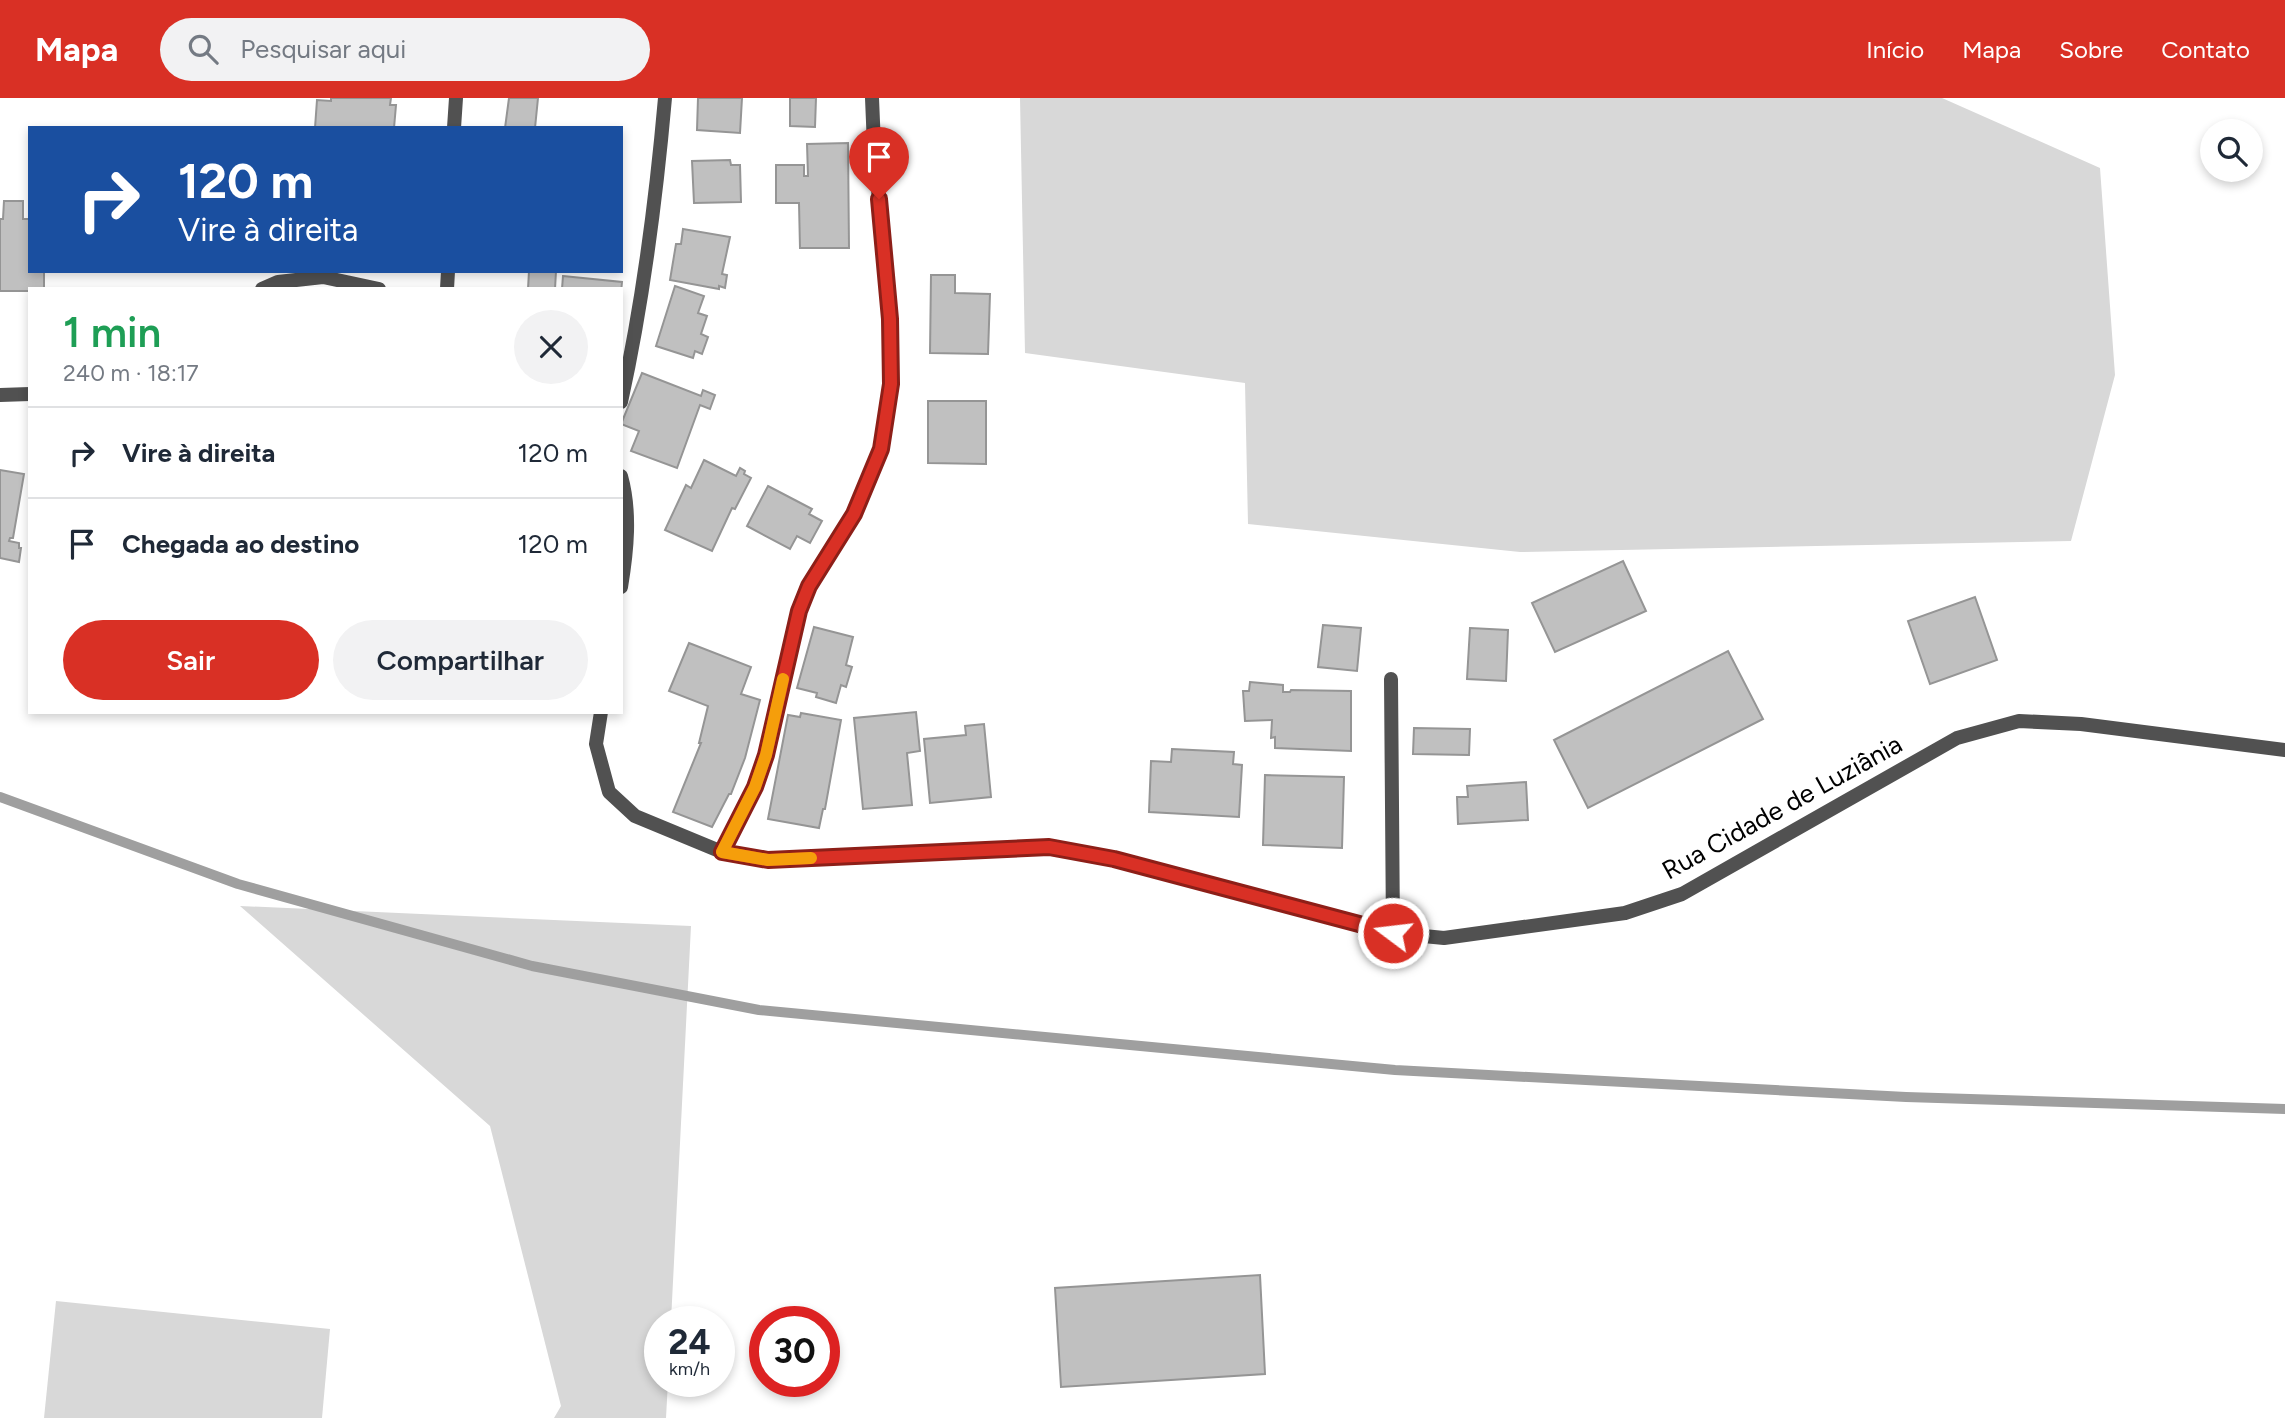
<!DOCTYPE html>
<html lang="pt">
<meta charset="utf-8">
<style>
:root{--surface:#fff;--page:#f2f2f3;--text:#1f2937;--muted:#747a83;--line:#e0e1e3;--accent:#d93025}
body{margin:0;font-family:Figtree,sans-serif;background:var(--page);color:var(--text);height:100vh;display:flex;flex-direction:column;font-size:26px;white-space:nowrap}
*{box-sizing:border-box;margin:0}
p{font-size:23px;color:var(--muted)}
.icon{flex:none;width:38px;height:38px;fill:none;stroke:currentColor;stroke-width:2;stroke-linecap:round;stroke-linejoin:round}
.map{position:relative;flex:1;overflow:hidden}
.drawer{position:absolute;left:28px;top:189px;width:595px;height:427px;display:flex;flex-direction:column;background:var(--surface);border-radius:0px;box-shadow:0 4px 10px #0003}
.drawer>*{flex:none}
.guide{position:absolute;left:28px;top:28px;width:595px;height:147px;border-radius:0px;box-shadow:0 4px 10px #0003;background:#1a4fa0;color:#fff;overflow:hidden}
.buttons{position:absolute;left:2200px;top:21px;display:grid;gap:14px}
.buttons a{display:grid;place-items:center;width:63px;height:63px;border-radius:50%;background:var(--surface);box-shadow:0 4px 10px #0003;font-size:35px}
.speed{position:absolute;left:644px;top:1208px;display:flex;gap:14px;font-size:35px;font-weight:700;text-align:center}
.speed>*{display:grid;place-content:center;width:91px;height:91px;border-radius:50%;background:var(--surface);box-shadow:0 4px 10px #0003;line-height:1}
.speed small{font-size:18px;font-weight:400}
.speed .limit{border:10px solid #d22;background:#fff;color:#111}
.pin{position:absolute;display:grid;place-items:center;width:60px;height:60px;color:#fff;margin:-72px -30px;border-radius:50% 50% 50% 0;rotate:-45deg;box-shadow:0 0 7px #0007}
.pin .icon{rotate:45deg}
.me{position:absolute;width:77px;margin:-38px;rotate:285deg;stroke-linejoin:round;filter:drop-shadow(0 0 5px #0008)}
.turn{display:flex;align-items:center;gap:24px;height:147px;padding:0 35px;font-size:32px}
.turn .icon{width:91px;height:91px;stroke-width:2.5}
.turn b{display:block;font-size:49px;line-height:60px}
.round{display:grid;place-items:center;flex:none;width:74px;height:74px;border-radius:37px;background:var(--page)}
.summary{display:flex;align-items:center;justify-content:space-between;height:119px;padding:0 35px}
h1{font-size:42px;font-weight:600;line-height:52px;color:#1e9e55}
.primary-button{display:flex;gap:14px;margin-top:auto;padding:14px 35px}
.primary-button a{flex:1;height:80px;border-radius:42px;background:var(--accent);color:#fff;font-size:28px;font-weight:600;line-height:80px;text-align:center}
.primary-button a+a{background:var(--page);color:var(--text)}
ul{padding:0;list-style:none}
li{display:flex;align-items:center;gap:21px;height:91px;padding:0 35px;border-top:2px solid var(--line)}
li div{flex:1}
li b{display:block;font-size:26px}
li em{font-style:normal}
header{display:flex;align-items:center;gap:42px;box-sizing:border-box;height:98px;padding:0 35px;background:var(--accent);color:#fff}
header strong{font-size:33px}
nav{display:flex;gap:38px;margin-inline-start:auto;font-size:24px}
.search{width:490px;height:63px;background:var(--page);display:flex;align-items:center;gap:18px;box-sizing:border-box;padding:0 24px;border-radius:38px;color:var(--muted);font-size:26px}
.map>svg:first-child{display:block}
</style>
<header>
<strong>Mapa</strong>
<div class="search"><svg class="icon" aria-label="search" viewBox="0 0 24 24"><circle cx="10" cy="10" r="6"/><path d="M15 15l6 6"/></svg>Pesquisar aqui</div>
<nav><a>Início</a><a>Mapa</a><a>Sobre</a><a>Contato</a></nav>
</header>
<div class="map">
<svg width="2285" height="1320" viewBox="0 0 2285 1320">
<rect width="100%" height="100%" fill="#fff"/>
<!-- green -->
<g fill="#d8d8d8">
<path d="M 1020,0 L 1942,0 L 2100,70 L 2115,277 L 2071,443 L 1520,454 L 1248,426 L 1245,285 L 1025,255 Z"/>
<path d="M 240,808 L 691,828 L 671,1223 L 660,1223 L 660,1283 L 668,1283 L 666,1320 L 554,1320 L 561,1308 L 490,1028 Z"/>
<path d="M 56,1203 L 330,1231 L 322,1320 L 44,1320 Z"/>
</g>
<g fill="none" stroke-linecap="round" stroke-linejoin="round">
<!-- stream -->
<path stroke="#9f9f9f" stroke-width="10" d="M 0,699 L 238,786 L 532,868 L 759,912 L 1395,972 L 1906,999 L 2285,1011"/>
</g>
<!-- building -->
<g fill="#c0c0c0" stroke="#959595" stroke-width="2">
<path d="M 331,0 L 391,0 L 390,7 L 396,7 L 394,30 L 315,30 L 317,2 L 331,3 Z"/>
<path d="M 509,0 L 538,0 L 535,30 L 505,30 Z"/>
<path d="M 698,0 L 742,0 L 740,35 L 697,32 Z"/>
<path d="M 790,0 L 816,0 L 815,29 L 790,28 Z"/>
<path d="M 848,45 L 849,150 L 800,150 L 799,105 L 776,105 L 776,67 L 804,67 L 804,78 L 808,78 L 807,46 Z"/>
<path d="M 730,62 L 731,67 L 740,67 L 741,104 L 694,105 L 692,63 Z"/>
<path d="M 4,103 L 23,103 L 23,121 L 30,121 L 30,173 L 44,173 L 44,191 L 30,191 L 30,193 L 0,193 L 0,121 L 3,121 Z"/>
<path d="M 683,131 L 730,139 L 722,176 L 727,177 L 725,190 L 719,188 L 719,191 L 670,182 L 676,146 L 681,146 Z"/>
<path d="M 529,173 L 556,173 L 555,191 L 528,191 Z"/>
<path d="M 931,177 L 955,177 L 955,195 L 990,196 L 988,256 L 930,255 Z"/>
<path d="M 563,178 L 622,184 L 621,195 L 621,191 L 562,191 Z"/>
<path d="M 675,188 L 704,198 L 698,215 L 707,218 L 701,236 L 708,239 L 702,256 L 695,253 L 693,260 L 656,248 Z"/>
<path d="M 642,275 L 701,298 L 703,292 L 715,297 L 710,311 L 700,307 L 677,370 L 631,353 L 639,333 L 621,326 Z"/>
<path d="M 928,303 L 986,303 L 986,366 L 928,365 Z"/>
<path d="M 704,362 L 736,378 L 740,370 L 745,373 L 744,376 L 751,380 L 735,411 L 732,410 L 712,453 L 665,432 L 686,387 L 691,390 Z"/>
<path d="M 0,372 L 24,376 L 13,440 L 10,440 L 9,443 L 19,445 L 19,450 L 21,450 L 19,464 L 0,460 Z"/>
<path d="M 768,388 L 812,411 L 809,416 L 822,423 L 810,445 L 797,438 L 790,451 L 747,428 Z"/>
<path d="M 1623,463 L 1646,513 L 1555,554 L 1532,505 Z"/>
<path d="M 1975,499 L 1997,562 L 1930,586 L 1908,523 Z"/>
<path d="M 1323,527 L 1361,530 L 1357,573 L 1318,569 Z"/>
<path d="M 814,529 L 853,539 L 846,567 L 852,569 L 846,589 L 841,587 L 836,605 L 816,599 L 817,595 L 797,590 Z"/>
<path d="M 1470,530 L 1508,532 L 1506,583 L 1467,581 Z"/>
<path d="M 689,545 L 751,569 L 741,596 L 760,602 L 745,660 L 731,696 L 729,696 L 712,729 L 673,714 L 701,645 L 699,645 L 708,608 L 669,593 Z"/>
<path d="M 1728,553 L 1763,621 L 1588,710 L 1554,642 Z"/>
<path d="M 1250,584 L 1283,587 L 1283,594 L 1290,594 L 1291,592 L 1351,593 L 1351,653 L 1275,650 L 1275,639 L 1271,640 L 1272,622 L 1245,623 L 1243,593 L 1249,593 Z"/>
<path d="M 916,614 L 920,653 L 907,655 L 912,707 L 863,711 L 854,620 Z"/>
<path d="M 801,615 L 841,622 L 825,711 L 823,711 L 819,730 L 768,721 L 788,617 L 800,619 Z"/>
<path d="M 984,626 L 991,699 L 930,705 L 924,641 L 966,637 L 965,628 Z"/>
<path d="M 1414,630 L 1470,631 L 1469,657 L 1413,656 Z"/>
<path d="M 1172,651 L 1234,654 L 1233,666 L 1242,667 L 1239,719 L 1149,714 L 1151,663 L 1171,664 Z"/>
<path d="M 1265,677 L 1344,679 L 1342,750 L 1263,747 Z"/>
<path d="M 1526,684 L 1528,722 L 1458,726 L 1457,699 L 1468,699 L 1467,688 Z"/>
<path d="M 1260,1177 L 1265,1276 L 1061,1289 L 1055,1190 Z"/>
</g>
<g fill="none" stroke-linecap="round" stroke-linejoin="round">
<!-- street -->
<g stroke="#515151" stroke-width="14">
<path d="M 454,30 L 456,0"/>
<path d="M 262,191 L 278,184 L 323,179 L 379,191"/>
<path d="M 447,191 L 448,173"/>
<path d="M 0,297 L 30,296"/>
<path d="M 621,304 C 643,204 656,102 665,0"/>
<path d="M 621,378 C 631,414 627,453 621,489"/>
<path d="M 1391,581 L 1393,835"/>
<path d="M 601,614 L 596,646 L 609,694 L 635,718 L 722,754 L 768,762 L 1049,749 L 1114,761 L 1393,835 L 1444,840 L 1625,815 L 1682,796 L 1957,640 L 2019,623 L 2081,626 L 2285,652"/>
<path d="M 722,754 L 755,689 L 766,657 L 799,514 L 809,488 L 854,416 L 881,351 L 892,286 L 890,221 L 874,48 L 872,0"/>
</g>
</g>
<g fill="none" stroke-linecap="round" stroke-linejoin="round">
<!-- route casing -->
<g stroke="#8d1f18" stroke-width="18">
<path id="route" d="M 879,101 L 890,221 L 891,286 L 881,351 L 854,416 L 809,488 L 799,513 L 766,657 L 755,689 L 722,754 L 768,762 L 1049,749 L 1114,761 L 1393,835"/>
</g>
<!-- route -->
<use href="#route" stroke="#d93025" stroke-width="12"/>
<!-- slow -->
<path stroke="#f59e0b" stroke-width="12" d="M 783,581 L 766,657 L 755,689 L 722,754 L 768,762 L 811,760"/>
</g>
<g text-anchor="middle" stroke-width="5" stroke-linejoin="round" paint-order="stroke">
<!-- street labels -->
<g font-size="26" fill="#000" stroke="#fff">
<text transform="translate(1782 709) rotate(-29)" y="9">Rua Cidade de Luziânia</text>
</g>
</g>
</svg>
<div class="buttons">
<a><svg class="icon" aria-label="search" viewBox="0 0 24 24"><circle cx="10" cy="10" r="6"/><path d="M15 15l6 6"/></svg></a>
</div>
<div class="speed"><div>24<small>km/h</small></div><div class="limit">30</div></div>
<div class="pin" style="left:879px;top:101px;background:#d93025"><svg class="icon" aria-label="arrive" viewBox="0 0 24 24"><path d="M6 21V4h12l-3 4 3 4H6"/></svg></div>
<svg class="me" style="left:1393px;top:835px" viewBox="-20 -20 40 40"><circle r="17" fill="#d93025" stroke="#fff" stroke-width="3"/><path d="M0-11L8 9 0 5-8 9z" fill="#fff"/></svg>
<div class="guide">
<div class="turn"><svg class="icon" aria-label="right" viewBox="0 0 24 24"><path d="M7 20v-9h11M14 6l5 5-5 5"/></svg><div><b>120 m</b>Vire à direita</div></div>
</div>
<section class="drawer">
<div class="summary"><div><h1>1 min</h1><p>240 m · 18:17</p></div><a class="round"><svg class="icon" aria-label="close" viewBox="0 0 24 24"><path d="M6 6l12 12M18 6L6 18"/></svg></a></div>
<ul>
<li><svg class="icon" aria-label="right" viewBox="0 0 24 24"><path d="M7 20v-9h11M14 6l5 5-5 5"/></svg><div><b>Vire à direita</b></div><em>120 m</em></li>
<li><svg class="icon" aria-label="arrive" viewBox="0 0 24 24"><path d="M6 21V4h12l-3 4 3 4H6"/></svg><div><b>Chegada ao destino</b></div><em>120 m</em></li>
</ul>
<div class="primary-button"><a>Sair</a><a>Compartilhar</a></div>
</section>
</div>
